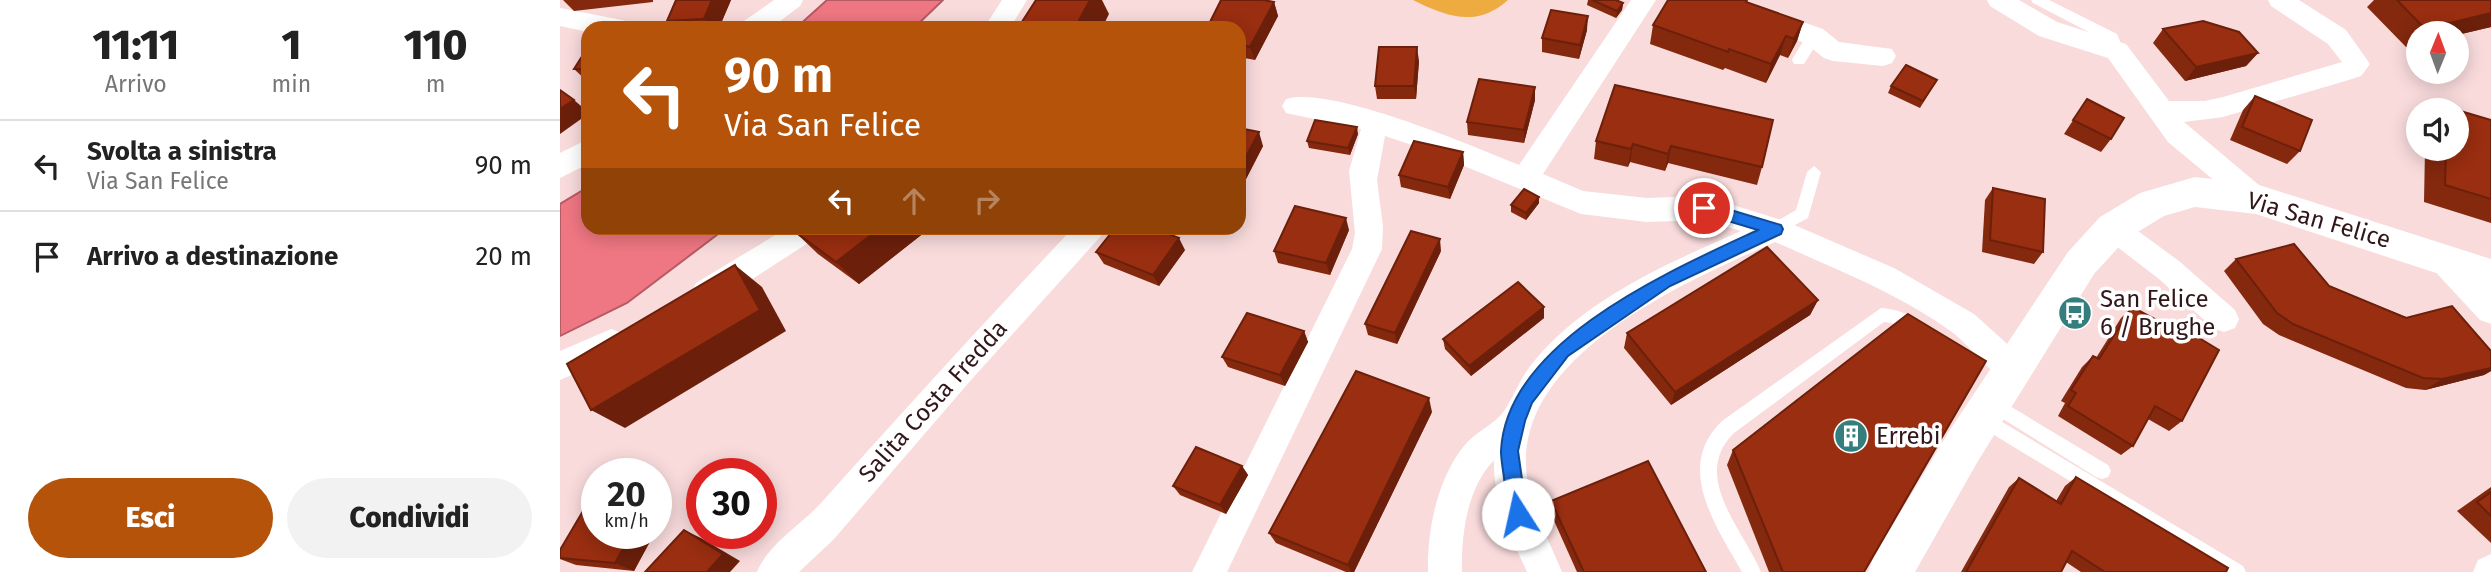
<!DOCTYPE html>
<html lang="it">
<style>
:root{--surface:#fff;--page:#f2f2f2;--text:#222;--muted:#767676;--line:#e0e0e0;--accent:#b45309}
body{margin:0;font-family:"Fira Sans",sans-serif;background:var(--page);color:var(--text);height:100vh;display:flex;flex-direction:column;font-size:26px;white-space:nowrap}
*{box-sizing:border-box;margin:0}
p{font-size:23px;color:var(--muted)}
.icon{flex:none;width:38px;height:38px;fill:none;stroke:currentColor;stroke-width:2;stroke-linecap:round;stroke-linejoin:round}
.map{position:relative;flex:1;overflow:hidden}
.details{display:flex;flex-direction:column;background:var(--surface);width:560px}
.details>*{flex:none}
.banner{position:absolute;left:21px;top:21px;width:665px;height:214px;border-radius:21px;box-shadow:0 4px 18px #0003;background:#b45309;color:#fff;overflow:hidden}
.needle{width:46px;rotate:1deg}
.controls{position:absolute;left:1846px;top:21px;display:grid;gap:14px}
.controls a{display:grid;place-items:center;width:63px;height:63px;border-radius:50%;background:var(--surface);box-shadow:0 4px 18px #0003;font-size:35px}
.speed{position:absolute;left:21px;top:458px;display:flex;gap:14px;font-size:35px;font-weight:700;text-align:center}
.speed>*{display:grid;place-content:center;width:91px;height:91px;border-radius:50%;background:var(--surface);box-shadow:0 4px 18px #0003;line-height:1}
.speed small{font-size:18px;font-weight:400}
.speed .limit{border:10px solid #d22;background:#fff;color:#111}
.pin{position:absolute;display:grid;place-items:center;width:60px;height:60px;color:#fff;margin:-30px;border:4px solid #fff;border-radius:50%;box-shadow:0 2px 7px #0007}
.me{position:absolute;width:77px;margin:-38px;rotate:350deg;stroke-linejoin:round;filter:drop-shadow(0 0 5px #0008)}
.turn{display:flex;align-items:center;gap:24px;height:147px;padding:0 28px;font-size:32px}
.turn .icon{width:91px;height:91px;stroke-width:2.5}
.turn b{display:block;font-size:49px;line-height:60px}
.lanes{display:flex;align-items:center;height:66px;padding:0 28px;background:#0003;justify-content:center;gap:35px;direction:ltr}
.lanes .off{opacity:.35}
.eta{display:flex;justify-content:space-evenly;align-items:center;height:119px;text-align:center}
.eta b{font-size:42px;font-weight:800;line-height:49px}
.button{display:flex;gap:14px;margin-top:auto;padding:14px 28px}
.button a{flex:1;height:80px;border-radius:42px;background:var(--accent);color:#fff;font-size:28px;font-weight:800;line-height:80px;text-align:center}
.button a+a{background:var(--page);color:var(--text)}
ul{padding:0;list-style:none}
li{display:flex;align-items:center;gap:21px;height:91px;padding:0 28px;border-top:2px solid var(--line)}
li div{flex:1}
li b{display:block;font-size:26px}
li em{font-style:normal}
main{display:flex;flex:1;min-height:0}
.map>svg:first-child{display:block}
</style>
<main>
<section class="details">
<div class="eta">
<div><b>11:11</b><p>Arrivo</p></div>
<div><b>1</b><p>min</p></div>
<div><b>110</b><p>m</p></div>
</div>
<ul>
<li><svg class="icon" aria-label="left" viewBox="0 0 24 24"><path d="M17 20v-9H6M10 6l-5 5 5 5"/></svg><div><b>Svolta a sinistra</b><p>Via San Felice</p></div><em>90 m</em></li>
<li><svg class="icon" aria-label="arrive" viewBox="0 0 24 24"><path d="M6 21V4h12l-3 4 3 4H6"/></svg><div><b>Arrivo a destinazione</b></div><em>20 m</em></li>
</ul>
<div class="button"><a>Esci</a><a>Condividi</a></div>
</section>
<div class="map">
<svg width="1931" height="572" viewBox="0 0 1931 572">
<rect width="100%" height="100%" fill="#f9dbdc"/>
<!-- green -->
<path fill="#eeac40" d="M 853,0 L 948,0 C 917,28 887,17 853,0 Z"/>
<!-- water -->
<g fill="#ef7783" stroke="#b65a63" stroke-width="2">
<path d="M 267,0 L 383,0 L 354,28 L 236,28 Z"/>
<path d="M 28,187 L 28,228 L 166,228 L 67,303 L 0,336 L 0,204 Z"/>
</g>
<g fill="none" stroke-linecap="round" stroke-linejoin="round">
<!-- lane -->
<g fill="#fff" fill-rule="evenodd">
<path d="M 1471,0 L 1489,0 L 1557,34 L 1564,51 L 1562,55 L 1552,55 L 1546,41 L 1473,3 Z"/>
<path d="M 1254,31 L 1259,32 L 1261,36 L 1259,40 L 1244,64 L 1234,64 L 1232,60 L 1234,56 L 1249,32 Z"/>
<path d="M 1254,166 L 1261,172 L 1248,218 L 1220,233 L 1210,233 L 1207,229 L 1210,225 L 1236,210 L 1247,172 Z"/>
<path d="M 1321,308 C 1337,309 1359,316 1367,331 L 1365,336 L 1359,338 L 1332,323 L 1324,322 L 1174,433 C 1130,476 1183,529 1201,572 L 1182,572 C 1156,526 1114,467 1162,421 Z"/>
<path d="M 1433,396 L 1548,465 L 1551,471 L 1548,477 L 1542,479 L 1536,477 L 1427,409 L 1425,404 L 1427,399 Z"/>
<path d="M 1422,410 L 1683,566 L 1686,572 L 1660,572 L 1416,424 L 1414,418 L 1416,412 Z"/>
</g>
<!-- street -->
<g fill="#fff" fill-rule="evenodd">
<path d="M 214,0 L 243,0 L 240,6 L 211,28 L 180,28 L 184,21 Z"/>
<path d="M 442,0 L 467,0 L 450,28 L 424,28 Z"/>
<path d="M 1071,0 L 1096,0 L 983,174 L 1023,191 L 1087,198 L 1144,196 L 1225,221 L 1334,268 L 1414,314 L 1464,359 L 1469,369 L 1464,379 L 1453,383 C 1428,374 1413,348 1392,332 C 1338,293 1275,269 1215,242 C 1129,280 961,352 966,466 C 968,505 988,537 1002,572 L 967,572 C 951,537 933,500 934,460 C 907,488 901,535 902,572 L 868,572 C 867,531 877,479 904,446 C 915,432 934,425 944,411 C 954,396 960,379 971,365 C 1022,300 1108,263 1181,231 L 1144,220 L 1087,222 L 1021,214 L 858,147 L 825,136 L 817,180 L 823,226 L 822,249 L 667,572 L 632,572 L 792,249 L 795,233 L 789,171 L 801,129 L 726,113 L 722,106 L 726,99 C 770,85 913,146 959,165 Z"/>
<path d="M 1140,0 L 1179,0 L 1263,29 L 1279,42 L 1332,49 L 1336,56 L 1332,63 L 1323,66 L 1273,61 L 1264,58 L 1245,43 L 1143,6 Z"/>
<path d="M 1427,0 L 1459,0 L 1497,22 L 1566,44 L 1609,101 L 1645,101 L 1663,97 L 1782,62 L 1768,44 L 1711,6 L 1708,0 L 1739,0 L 1786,30 L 1810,64 L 1801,76 L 1792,79 L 1663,117 L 1624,122 L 1706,191 L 1710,199 L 1706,207 L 1696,211 L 1686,207 L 1608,142 L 1548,58 L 1479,36 L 1430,6 Z"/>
<path d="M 0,8 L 57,19 L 66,21 L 70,28 L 28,28 L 28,32 L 0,26 Z"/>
<path d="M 28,139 L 28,164 L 0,178 L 0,153 Z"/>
<path d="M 1553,216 L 1563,220 L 1619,261 L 1675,310 L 1679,319 L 1675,328 L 1664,332 L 1653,328 L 1599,279 L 1543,236 L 1539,228 L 1543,220 Z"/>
<path d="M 227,228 L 263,228 L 259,236 L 158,301 L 147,305 L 136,301 L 132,292 L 136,283 Z"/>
<path d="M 513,228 L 545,228 L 541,236 L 411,380 L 274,539 L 239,572 L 197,572 C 208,544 241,525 261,503 C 344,410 428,318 513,228 Z"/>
<path d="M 1880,245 L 1890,248 L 1931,291 L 1931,324 L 1920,320 L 1870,266 L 1865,257 L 1870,248 Z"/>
<path d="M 51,329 L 62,333 L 66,343 L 62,353 L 0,380 L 0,351 Z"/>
<path d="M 1931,554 L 1931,572 L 1913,572 L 1918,560 Z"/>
</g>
<!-- secondary -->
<path fill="#fff" fill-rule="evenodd" d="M 1635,177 L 1696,184 L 1931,259 L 1931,291 L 1696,214 L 1635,207 L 1604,216 L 1566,239 L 1534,274 L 1418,461 L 1355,572 L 1308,572 L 1314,556 L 1388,433 L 1508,252 L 1540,217 L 1580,193 Z"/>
</g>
<!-- wall -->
<g fill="#84280e">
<path d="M 3,0 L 93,0 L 93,2 L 14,11 Z"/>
<path d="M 116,0 L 171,0 L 159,28 L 113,28 L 107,21 Z"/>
<path d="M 1028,0 L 1056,0 L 1063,3 L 1062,10 L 1056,18 L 1027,5 Z"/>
<path d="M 1814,0 L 1931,0 L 1931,27 L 1897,35 L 1897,33 L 1858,33 L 1858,44 L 1846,47 L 1807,7 Z"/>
<path d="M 714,2 L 718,16 L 695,60 L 679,57 L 679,28 Z"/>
<path d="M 1186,3 L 1243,22 L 1237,41 L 1228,58 L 1220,55 L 1206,83 L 1165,68 L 1163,70 L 1090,44 L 1093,25 Z"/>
<path d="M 1603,29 L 1698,53 L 1686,66 L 1625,81 L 1593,43 Z"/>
<path d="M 1027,30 L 1019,59 L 982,52 L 982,38 Z"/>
<path d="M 28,47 L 28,82 L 14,69 Z"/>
<path d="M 859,61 L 856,99 L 817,99 L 815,86 Z"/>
<path d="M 1377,80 L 1360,108 L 1328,93 L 1331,86 Z"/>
<path d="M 1055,85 L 1202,167 L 1197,185 L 1108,163 L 1105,171 L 1070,162 L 1068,167 L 1034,159 L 1036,141 Z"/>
<path d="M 975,87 L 975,100 L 964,143 L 908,135 L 907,122 Z"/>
<path d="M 1695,96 L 1740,151 L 1727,164 L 1670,140 L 1683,110 Z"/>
<path d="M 1527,99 L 1551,139 L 1541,152 L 1504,134 Z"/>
<path d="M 1887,107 L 1931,120 L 1931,223 L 1864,202 L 1865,149 L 1897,149 L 1897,110 L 1883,110 Z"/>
<path d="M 679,128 L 703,146 L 685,181 L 679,179 Z"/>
<path d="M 798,134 L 790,155 L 749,148 L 747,141 Z"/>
<path d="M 903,152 L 904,165 L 890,199 L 841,187 L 839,175 Z"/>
<path d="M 1433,188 L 1483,252 L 1474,264 L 1422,252 L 1425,200 Z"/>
<path d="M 979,197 L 979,203 L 966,220 L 951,212 L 951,205 Z"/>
<path d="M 370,228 L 299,284 L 258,254 L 234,231 Z"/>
<path d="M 789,230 L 770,275 L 718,263 L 714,251 Z"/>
<path d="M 625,250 L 599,286 L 544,264 L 536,252 Z"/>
<path d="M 881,251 L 837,344 L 808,335 L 805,324 Z"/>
<path d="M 1676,259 L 1769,286 L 1931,351 L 1931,371 L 1924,375 L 1865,390 L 1846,388 L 1719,335 L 1703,324 L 1664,271 Z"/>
<path d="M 1258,300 L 1250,315 L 1111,405 L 1064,348 L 1067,333 Z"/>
<path d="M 984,307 L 984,318 L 911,376 L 885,349 L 883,339 Z"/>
<path d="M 1572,307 L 1631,338 L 1634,335 L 1622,421 L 1609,431 L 1588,419 L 1573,446 L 1561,455 L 1498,416 L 1505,403 L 1501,401 L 1522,367 L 1533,356 L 1536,358 L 1561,318 Z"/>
<path d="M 744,331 L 748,342 L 725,386 L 668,367 L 662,357 Z"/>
<path d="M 872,412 L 794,572 L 786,572 L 716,543 L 709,533 Z"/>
<path d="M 1173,450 L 1304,572 L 1209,572 L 1167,465 Z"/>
<path d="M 682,466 L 688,475 L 666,514 L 620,495 L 613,486 Z"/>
<path d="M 1516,477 L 1666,572 L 1521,572 L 1506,562 L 1501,572 L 1401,572 L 1449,487 L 1459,478 L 1496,501 L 1505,486 Z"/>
<path d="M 1931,487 L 1931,543 L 1897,511 Z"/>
<path d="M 991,501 L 1146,572 L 1017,572 L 991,514 Z"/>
<path d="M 37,534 L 94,534 L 74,571 L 16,565 L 0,559 L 0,550 Z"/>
</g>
<!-- shaded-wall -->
<g fill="#6c200b">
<path d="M 152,0 L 171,0 L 159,28 L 153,28 L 144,19 Z"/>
<path d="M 530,0 L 542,0 L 549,14 L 542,28 L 515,28 Z"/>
<path d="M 714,2 L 718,16 L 695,60 L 690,47 Z"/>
<path d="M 1063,3 L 1062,10 L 1056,18 L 1057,11 Z"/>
<path d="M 1931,13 L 1931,27 L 1897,35 L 1897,33 L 1860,33 L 1865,29 Z"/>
<path d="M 1028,16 L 1027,30 L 1019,59 L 1020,45 Z"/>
<path d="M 1243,22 L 1237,41 L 1228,58 L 1234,39 Z"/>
<path d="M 1858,35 L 1858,44 L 1846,47 Z"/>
<path d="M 1226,36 L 1220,55 L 1206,83 L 1211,64 Z"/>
<path d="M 857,47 L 859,61 L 856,99 L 854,86 Z"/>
<path d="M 1698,53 L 1686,66 L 1625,81 L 1636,67 Z"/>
<path d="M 975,87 L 975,100 L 964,143 L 964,130 Z"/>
<path d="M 14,100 L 28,112 L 28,114 L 0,134 L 0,109 Z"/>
<path d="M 797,127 L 798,134 L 790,155 L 788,148 Z"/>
<path d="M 699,132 L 703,146 L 685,181 L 680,168 Z"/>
<path d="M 1073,144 L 1070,162 L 1068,167 L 1071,149 Z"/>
<path d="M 1111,146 L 1108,163 L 1105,171 L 1108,154 Z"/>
<path d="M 903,152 L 904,165 L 890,199 L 888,187 Z"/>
<path d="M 979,197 L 979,203 L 966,220 L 966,213 Z"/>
<path d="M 786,218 L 789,230 L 770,275 L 766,263 Z"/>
<path d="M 320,228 L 370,228 L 299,284 L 276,262 Z"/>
<path d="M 619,238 L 625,250 L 599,286 L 593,275 Z"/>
<path d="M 880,239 L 881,251 L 837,344 L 835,333 Z"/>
<path d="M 175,265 L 202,287 L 226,331 L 65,428 L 31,410 Z"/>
<path d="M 1258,300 L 1250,315 L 1111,405 L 1115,392 Z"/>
<path d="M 984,307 L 984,318 L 911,376 L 909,366 Z"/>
<path d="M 744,331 L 748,342 L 725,386 L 720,375 Z"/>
<path d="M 1931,368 L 1931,371 L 1924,375 L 1865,390 L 1882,379 Z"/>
<path d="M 869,398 L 872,412 L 794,572 L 791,572 L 788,565 Z"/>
<path d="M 682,466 L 688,475 L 666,514 L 660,505 Z"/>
<path d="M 96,497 L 110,504 L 96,529 Z"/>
<path d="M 124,530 L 141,538 L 180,561 L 170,572 L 147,572 Z"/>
<path d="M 71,534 L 94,534 L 74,571 L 55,563 Z"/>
</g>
<!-- building -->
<g fill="#9a2e10" stroke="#6c200b" stroke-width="2">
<path d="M 116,0 L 152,0 L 144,19 L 107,21 Z"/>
<path d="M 476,0 L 530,0 L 515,28 L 458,28 Z"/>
<path d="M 661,0 L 703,0 L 714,2 L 690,47 L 679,44 L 679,28 L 647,28 Z"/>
<path d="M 1032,0 L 1056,0 L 1063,3 L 1057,11 Z"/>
<path d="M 1108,0 L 1187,0 L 1186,2 L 1243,22 L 1234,39 L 1226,36 L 1211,64 L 1169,49 L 1168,52 L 1093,25 Z"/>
<path d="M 1837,0 L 1931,0 L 1931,13 L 1865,29 Z"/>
<path d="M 991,10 L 1028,16 L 1020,45 L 982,38 Z"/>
<path d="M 1643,21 L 1679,32 L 1698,53 L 1636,67 L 1603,29 Z"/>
<path d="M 28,47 L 28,69 L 14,69 Z"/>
<path d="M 819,47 L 857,47 L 854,86 L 815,86 Z"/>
<path d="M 1346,65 L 1377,80 L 1363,101 L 1331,86 Z"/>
<path d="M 919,79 L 975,87 L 964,130 L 907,122 Z"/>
<path d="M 1055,85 L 1213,120 L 1202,167 L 1111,146 L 1108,154 L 1073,144 L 1071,149 L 1036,141 Z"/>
<path d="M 0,90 L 14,100 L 0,109 Z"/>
<path d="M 1695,96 L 1752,120 L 1740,151 L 1682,127 Z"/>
<path d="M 1527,99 L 1564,118 L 1551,139 L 1513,120 Z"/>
<path d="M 1887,107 L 1931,120 L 1931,199 L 1885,185 L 1886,149 L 1897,149 L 1897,110 L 1887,110 Z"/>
<path d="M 755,120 L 797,127 L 788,148 L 747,141 Z"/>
<path d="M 679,128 L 699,132 L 680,168 L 679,168 Z"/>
<path d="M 854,141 L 903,152 L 888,187 L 839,175 Z"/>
<path d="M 1433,188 L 1485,199 L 1483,252 L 1430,240 Z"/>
<path d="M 964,189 L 979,197 L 966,213 L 951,205 Z"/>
<path d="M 735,206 L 786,218 L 766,263 L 714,251 Z"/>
<path d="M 239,228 L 320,228 L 276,262 L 234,231 Z"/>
<path d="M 555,228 L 593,228 L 619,238 L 593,275 L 536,252 Z"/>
<path d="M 851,231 L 880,239 L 835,333 L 805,324 Z"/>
<path d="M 1734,244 L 1769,286 L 1846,318 L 1892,306 L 1931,351 L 1931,368 L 1882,379 L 1863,378 L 1733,324 L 1717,313 L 1676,259 Z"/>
<path d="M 1207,247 L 1258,300 L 1115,392 L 1067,333 Z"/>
<path d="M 175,265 L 200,310 L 31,410 L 7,364 Z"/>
<path d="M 958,282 L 984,307 L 909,366 L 883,339 Z"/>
<path d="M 1572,307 L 1632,339 L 1634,335 L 1659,350 L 1622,421 L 1595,406 L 1573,446 L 1508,406 L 1516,393 L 1511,390 L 1533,356 L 1539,359 Z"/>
<path d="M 687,313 L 744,331 L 720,375 L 662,357 Z"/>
<path d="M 1348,314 L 1426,361 L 1304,572 L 1223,572 L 1173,450 Z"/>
<path d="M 796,371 L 869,398 L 788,565 L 709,533 Z"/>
<path d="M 636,447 L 682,466 L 660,505 L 613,486 Z"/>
<path d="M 1088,461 L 1146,572 L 1024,572 L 991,501 Z"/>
<path d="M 1516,477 L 1668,568 L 1666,572 L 1545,572 L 1512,551 L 1501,572 L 1406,572 L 1459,478 L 1501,504 Z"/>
<path d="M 36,489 L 37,489 L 37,534 L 71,534 L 55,563 L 0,558 L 0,550 Z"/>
<path d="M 1931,492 L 1931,516 L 1917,502 Z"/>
<path d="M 124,530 L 163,554 L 147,572 L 85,572 Z"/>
</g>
<!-- route -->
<path fill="#1a73e8" stroke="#114b97" stroke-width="2" d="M 1144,202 L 1221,225 L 1223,229 L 1221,234 L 1110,286 L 1008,356 L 972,403 L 965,421 L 958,451 L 967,514 L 964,520 L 958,523 L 951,520 C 946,507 946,492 944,478 C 943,469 941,460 941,451 C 946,341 1112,270 1198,230 L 1138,212 L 1136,208 Z"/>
<!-- icons -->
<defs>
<g id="bus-disc" transform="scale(1.75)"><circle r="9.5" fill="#357e7e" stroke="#fff"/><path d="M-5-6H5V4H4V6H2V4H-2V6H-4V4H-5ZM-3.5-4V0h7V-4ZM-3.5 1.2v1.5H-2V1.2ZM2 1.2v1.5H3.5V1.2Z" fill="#fff"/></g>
<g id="building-disc" transform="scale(1.75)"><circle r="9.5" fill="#357e7e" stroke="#fff"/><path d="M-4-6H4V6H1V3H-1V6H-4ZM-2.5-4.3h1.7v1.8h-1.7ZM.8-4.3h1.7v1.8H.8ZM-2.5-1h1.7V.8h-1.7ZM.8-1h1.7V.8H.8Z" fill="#fff"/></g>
</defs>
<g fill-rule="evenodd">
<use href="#bus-disc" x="1515" y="313"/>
<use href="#building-disc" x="1291" y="436"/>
</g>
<g text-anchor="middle" stroke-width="7" stroke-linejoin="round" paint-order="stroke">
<!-- street labels -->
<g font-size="24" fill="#311719" stroke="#fff">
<text transform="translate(1759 220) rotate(16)" y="8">Via San Felice</text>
<text transform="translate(373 401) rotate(-48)" y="8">Salita Costa Fredda</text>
</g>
<!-- poi labels -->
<g font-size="24" fill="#311719" stroke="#fff" text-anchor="start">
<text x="1540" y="307">San Felice<tspan x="1540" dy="28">6 / Brughe</tspan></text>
<text x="1316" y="444">Errebi</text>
</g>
</g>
</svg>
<div class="controls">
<a><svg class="needle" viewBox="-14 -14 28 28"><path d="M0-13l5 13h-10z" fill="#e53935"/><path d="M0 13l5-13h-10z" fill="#767676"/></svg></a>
<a><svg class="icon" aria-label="sound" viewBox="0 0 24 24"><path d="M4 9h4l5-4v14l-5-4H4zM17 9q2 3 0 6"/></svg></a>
</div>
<div class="speed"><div>20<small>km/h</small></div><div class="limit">30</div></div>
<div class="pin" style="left:1144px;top:208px;background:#d93025"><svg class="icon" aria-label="arrive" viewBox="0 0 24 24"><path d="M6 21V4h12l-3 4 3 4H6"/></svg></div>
<svg class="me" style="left:958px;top:514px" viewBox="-20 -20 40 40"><circle r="19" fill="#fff"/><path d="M0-13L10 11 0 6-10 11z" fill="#1a73e8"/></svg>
<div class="banner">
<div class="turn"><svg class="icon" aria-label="left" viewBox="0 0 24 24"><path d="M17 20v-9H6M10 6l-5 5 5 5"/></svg><div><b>90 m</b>Via San Felice</div></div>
<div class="lanes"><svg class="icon" aria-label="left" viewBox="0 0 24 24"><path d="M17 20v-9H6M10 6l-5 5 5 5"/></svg><svg class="icon off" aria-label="ahead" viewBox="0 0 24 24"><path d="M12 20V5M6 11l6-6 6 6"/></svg><svg class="icon off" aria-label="right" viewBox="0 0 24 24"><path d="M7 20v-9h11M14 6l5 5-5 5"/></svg></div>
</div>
</div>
</main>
